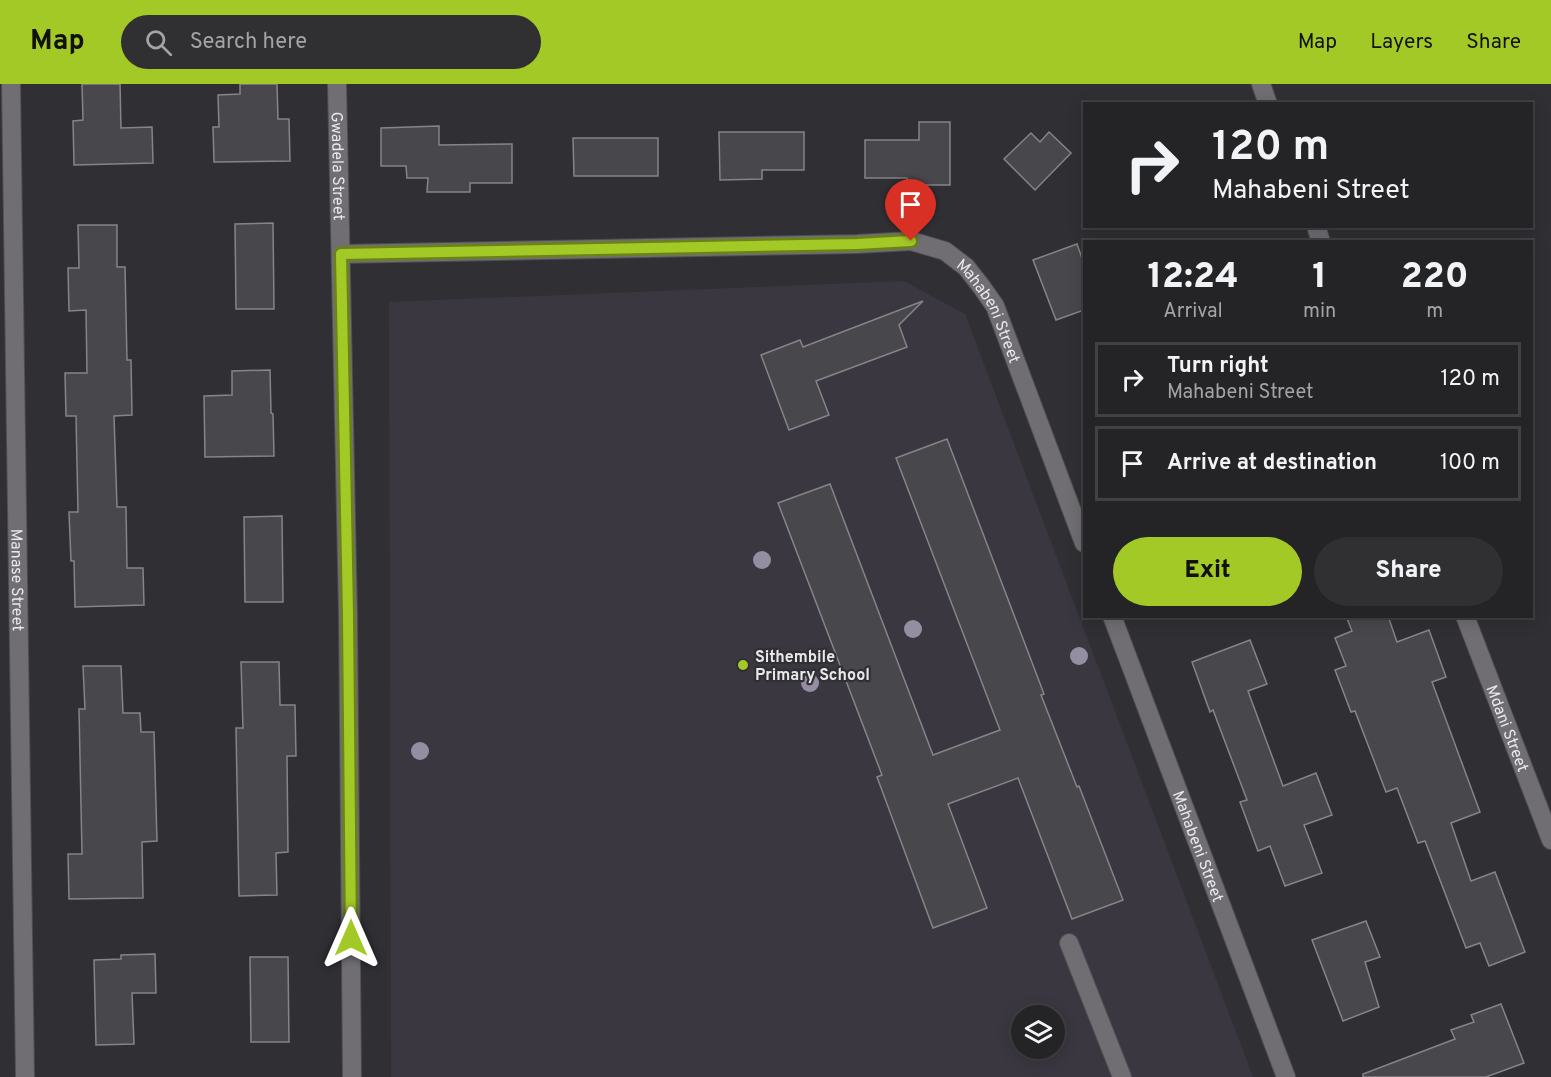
<!DOCTYPE html>
<style>
:root{--surface:#242326;--page:#302f32;--text:#f1f3f6;--muted:#a3a4a7;--line:#414043;--accent:#a3c926}
body{margin:0;font-family:Overpass,sans-serif;background:var(--page);color:var(--text);height:100vh;display:flex;flex-direction:column;font-size:22px;white-space:nowrap}
*{box-sizing:border-box;margin:0}
p{font-size:20px;color:var(--muted)}
.icon{flex:none;width:33px;height:33px;fill:none;stroke:currentColor;stroke-width:2;stroke-linecap:round;stroke-linejoin:round}
.map{position:relative;flex:1;overflow:hidden}
.panel{position:absolute;left:1083px;top:156px;width:450px;height:378px;display:flex;flex-direction:column;background:var(--surface);border-radius:0px;box-shadow:0 3px 15px #0003,0 0 0 2px var(--line)}
.panel>*{flex:none}
.top-card{position:absolute;left:1083px;top:18px;width:450px;height:126px;border-radius:0px;box-shadow:0 3px 15px #0003,0 0 0 2px var(--line);background:#242326;color:var(--text);overflow:hidden}
.buttons{position:absolute;left:1011px;top:921px;display:grid;gap:12px}
.buttons a{display:grid;place-items:center;width:54px;height:54px;border-radius:50%;background:var(--surface);box-shadow:0 3px 15px #0003,0 0 0 2px var(--line);font-size:30px}
.pin{position:absolute;display:grid;place-items:center;width:51px;height:51px;color:#fff;margin:-62px -26px;border-radius:50% 50% 50% 0;rotate:-45deg;box-shadow:0 0 6px #0007}
.pin .icon{rotate:45deg}
.me{position:absolute;width:66px;margin:-33px;rotate:0deg;stroke-linejoin:round;filter:drop-shadow(0 0 4px #0008)}
.turn{display:flex;align-items:center;gap:21px;height:126px;padding:0 30px;font-size:27px}
.turn .icon{width:78px;height:78px;stroke-width:2.5}
.turn b{display:block;font-size:42px;line-height:51px}
.eta{display:flex;justify-content:space-evenly;align-items:center;height:102px;text-align:center}
.eta b{font-size:36px;font-weight:800;line-height:42px}
.action{display:flex;gap:12px;margin-top:auto;padding:12px 30px}
.action a{flex:1;height:69px;border-radius:36px;background:var(--accent);color:#111;font-size:24px;font-weight:800;line-height:69px;text-align:center}
.action a+a{background:var(--page);color:var(--text)}
ul{padding:0;list-style:none}
li{display:flex;align-items:center;gap:18px;height:75px;margin:0 12px 9px;padding:0 18px;border:3px solid var(--line);border-radius:0px}
li div{flex:1}
li b{display:block;font-size:22px}
li em{font-style:normal}
header{display:flex;align-items:center;gap:36px;box-sizing:border-box;height:84px;padding:0 30px;background:var(--accent);color:#111}
header strong{font-size:28px}
nav{display:flex;gap:33px;margin-inline-start:auto;font-size:21px}
.search{width:420px;height:54px;background:var(--page);display:flex;align-items:center;gap:15px;box-sizing:border-box;padding:0 21px;border-radius:33px;color:var(--muted);font-size:22px}
.map>svg:first-child{display:block}
</style>
<header>
<strong>Map</strong>
<div class="search"><svg class="icon" aria-label="search" viewBox="0 0 24 24"><circle cx="10" cy="10" r="6"/><path d="M15 15l6 6"/></svg>Search here</div>
<nav><a>Map</a><a>Layers</a><a>Share</a></nav>
</header>
<div class="map">
<svg width="1551" height="993" viewBox="0 0 1551 993">
<rect width="100%" height="100%" fill="#302f33"/>
<!-- built -->
<path fill="#3b3741" fill-rule="evenodd" d="M 904,197 L 965,230 L 1253,993 L 391,993 L 389,218 ZM 1022,932 L 1054,932 L 1054,964 L 1022,964 Z"/>
<!-- building -->
<g fill="#48474b" stroke="#868489" stroke-width="1.5">
<path d="M 82,0 L 120,0 L 121,44 L 152,43 L 153,79 L 74,81 L 73,37 L 83,36 Z"/>
<path d="M 240,0 L 277,0 L 278,35 L 289,35 L 290,77 L 214,78 L 213,43 L 219,43 L 218,11 L 240,10 Z"/>
<path d="M 919,38 L 950,38 L 950,101 L 908,101 L 907,94 L 865,94 L 865,56 L 919,56 Z"/>
<path d="M 439,42 L 439,61 L 512,60 L 512,99 L 470,99 L 470,108 L 427,108 L 428,94 L 407,94 L 406,82 L 381,82 L 381,44 Z"/>
<path d="M 719,48 L 804,48 L 804,86 L 762,86 L 762,95 L 720,96 Z"/>
<path d="M 1049,48 L 1071,69 L 1035,106 L 1004,75 L 1031,49 L 1040,58 Z"/>
<path d="M 573,54 L 658,54 L 658,92 L 574,92 Z"/>
<path d="M 273,139 L 274,225 L 236,225 L 235,140 Z"/>
<path d="M 78,141 L 117,141 L 117,183 L 125,183 L 127,276 L 131,276 L 132,331 L 114,332 L 117,423 L 126,423 L 127,484 L 143,484 L 144,521 L 75,523 L 74,477 L 71,477 L 69,428 L 78,428 L 76,332 L 66,332 L 65,289 L 87,289 L 86,226 L 69,227 L 68,184 L 79,184 Z"/>
<path d="M 1077,160 L 1084,180 L 1084,226 L 1056,236 L 1033,176 Z"/>
<path d="M 923,217 L 899,241 L 907,263 L 816,297 L 829,331 L 789,346 L 761,271 L 800,256 L 803,263 Z"/>
<path d="M 270,286 L 271,329 L 273,330 L 274,372 L 205,373 L 204,312 L 232,311 L 232,287 Z"/>
<path d="M 947,355 L 1044,610 L 1041,611 L 1077,703 L 1079,702 L 1123,816 L 1072,835 L 1018,694 L 948,720 L 987,824 L 933,844 L 877,693 L 882,691 L 778,419 L 830,400 L 933,671 L 1000,646 L 896,374 Z"/>
<path d="M 282,432 L 283,518 L 245,518 L 244,433 Z"/>
<path d="M 1346,532 L 1388,532 L 1397,558 L 1429,546 L 1446,593 L 1432,598 L 1480,728 L 1451,739 L 1471,797 L 1495,788 L 1525,868 L 1489,882 L 1480,859 L 1466,864 L 1425,757 L 1418,759 L 1397,704 L 1386,708 L 1355,627 L 1351,628 L 1335,586 L 1346,582 L 1335,554 L 1352,547 Z"/>
<path d="M 1250,556 L 1267,600 L 1248,607 L 1283,702 L 1316,689 L 1332,731 L 1304,741 L 1322,789 L 1285,802 L 1270,762 L 1258,767 L 1240,718 L 1247,716 L 1213,626 L 1210,628 L 1192,578 Z"/>
<path d="M 241,578 L 279,578 L 280,621 L 295,621 L 296,672 L 287,672 L 288,768 L 276,769 L 277,811 L 239,812 L 236,644 L 243,644 Z"/>
<path d="M 83,582 L 121,582 L 123,629 L 140,629 L 141,648 L 154,648 L 157,757 L 142,758 L 143,814 L 69,815 L 68,770 L 82,770 L 79,625 L 85,625 Z"/>
<path d="M 1366,837 L 1380,873 L 1365,878 L 1379,923 L 1343,937 L 1312,856 Z"/>
<path d="M 155,870 L 156,909 L 132,909 L 134,960 L 96,961 L 94,876 L 121,875 L 121,871 Z"/>
<path d="M 250,873 L 288,873 L 289,958 L 251,958 Z"/>
<path d="M 1501,920 L 1524,979 L 1486,993 L 1363,993 L 1363,990 L 1455,955 L 1451,946 L 1474,938 L 1471,931 Z"/>
</g>
<g fill="none" stroke-linecap="round" stroke-linejoin="round">
<!-- minor casing -->
<g stroke="#4e4d51" stroke-width="20">
<g id="minor">
<path id="s1" d="M 11,0 L 25,993"/>
<path id="s2" d="M 337,0 L 348,530 L 352,993"/>
<path d="M 1261,0 L 1268,20"/>
<path d="M 1316,142 L 1321,158"/>
<path id="s3" d="M 341,170 L 857,160 L 911,157 L 945,167 L 966,183 L 981,202 L 995,222 L 1084,459"/>
<path id="s4" d="M 1112,532 L 1286,993"/>
<path id="s5" d="M 1465,532 L 1551,756"/>
<path d="M 1069,859 L 1122,993"/>
</g>
</g>
<!-- minor -->
<use href="#minor" stroke="#706e73" stroke-width="18"/>
</g>
<!-- trees -->
<g fill="#958ea2">
<circle cx="762" cy="476" r="9"/>
<circle cx="913" cy="545" r="9"/>
<circle cx="1079" cy="572" r="9"/>
<circle cx="810" cy="599" r="9"/>
<circle cx="420" cy="667" r="9"/>
</g>
<g fill="none" stroke-linecap="round" stroke-linejoin="round">
<!-- route casing -->
<g stroke="#6a8319" stroke-width="15">
<path id="route" d="M 351,854 L 348,530 L 341,170 L 857,160 L 911,157"/>
</g>
<!-- route -->
<use href="#route" stroke="#a3c926" stroke-width="10"/>
</g>
<!-- markers -->
<circle fill="#a3c926" stroke="#302f33" stroke-width="2" cx="743" cy="581" r="6"/>
<g text-anchor="middle" stroke-width="4.5" stroke-linejoin="round" paint-order="stroke">
<!-- street labels -->
<g font-size="16" fill="#e8e7e9" stroke="#302f33">
<text dy="6" stroke="none"><textPath href="#s2" startOffset="82">Gwadela Street</textPath></text>
<text dy="6" stroke="none"><textPath href="#s3" startOffset="682">Mahabeni Street</textPath></text>
<text dy="6" stroke="none"><textPath href="#s1" startOffset="496">Manase Street</textPath></text>
<text dy="6" stroke="none"><textPath href="#s5" startOffset="120">Mdani Street</textPath></text>
<text dy="6" stroke="none"><textPath href="#s4" startOffset="246">Mahabeni Street</textPath></text>
</g>
<!-- poi labels -->
<g font-size="16" font-weight="bold" fill="#e8e7e9" stroke="#302f33" text-anchor="start">
<text x="755" y="578">Sithembile<tspan x="755" dy="18">Primary School</tspan></text>
</g>
</g>
</svg>
<div class="buttons">
<a><svg class="icon" aria-label="layers" viewBox="0 0 24 24"><path d="M12 4l9 5-9 5-9-5zM3 14l9 5 9-5"/></svg></a>
</div>
<div class="pin" style="left:911px;top:157px;background:#d93025"><svg class="icon" aria-label="arrive" viewBox="0 0 24 24"><path d="M6 21V4h12l-3 4 3 4H6"/></svg></div>
<svg class="me" style="left:351px;top:854px" viewBox="-20 -20 40 40"><path d="M0-17L14 15 0 8-14 15z" fill="#a3c926" stroke="#fff" stroke-width="4"/></svg>
<div class="top-card">
<div class="turn"><svg class="icon" aria-label="right" viewBox="0 0 24 24"><path d="M7 20v-9h11M14 6l5 5-5 5"/></svg><div><b>120 m</b>Mahabeni Street</div></div>
</div>
<section class="panel">
<div class="eta">
<div><b>12:24</b><p>Arrival</p></div>
<div><b>1</b><p>min</p></div>
<div><b>220</b><p>m</p></div>
</div>
<ul>
<li><svg class="icon" aria-label="right" viewBox="0 0 24 24"><path d="M7 20v-9h11M14 6l5 5-5 5"/></svg><div><b>Turn right</b><p>Mahabeni Street</p></div><em>120 m</em></li>
<li><svg class="icon" aria-label="arrive" viewBox="0 0 24 24"><path d="M6 21V4h12l-3 4 3 4H6"/></svg><div><b>Arrive at destination</b></div><em>100 m</em></li>
</ul>
<div class="action"><a>Exit</a><a>Share</a></div>
</section>
</div>
